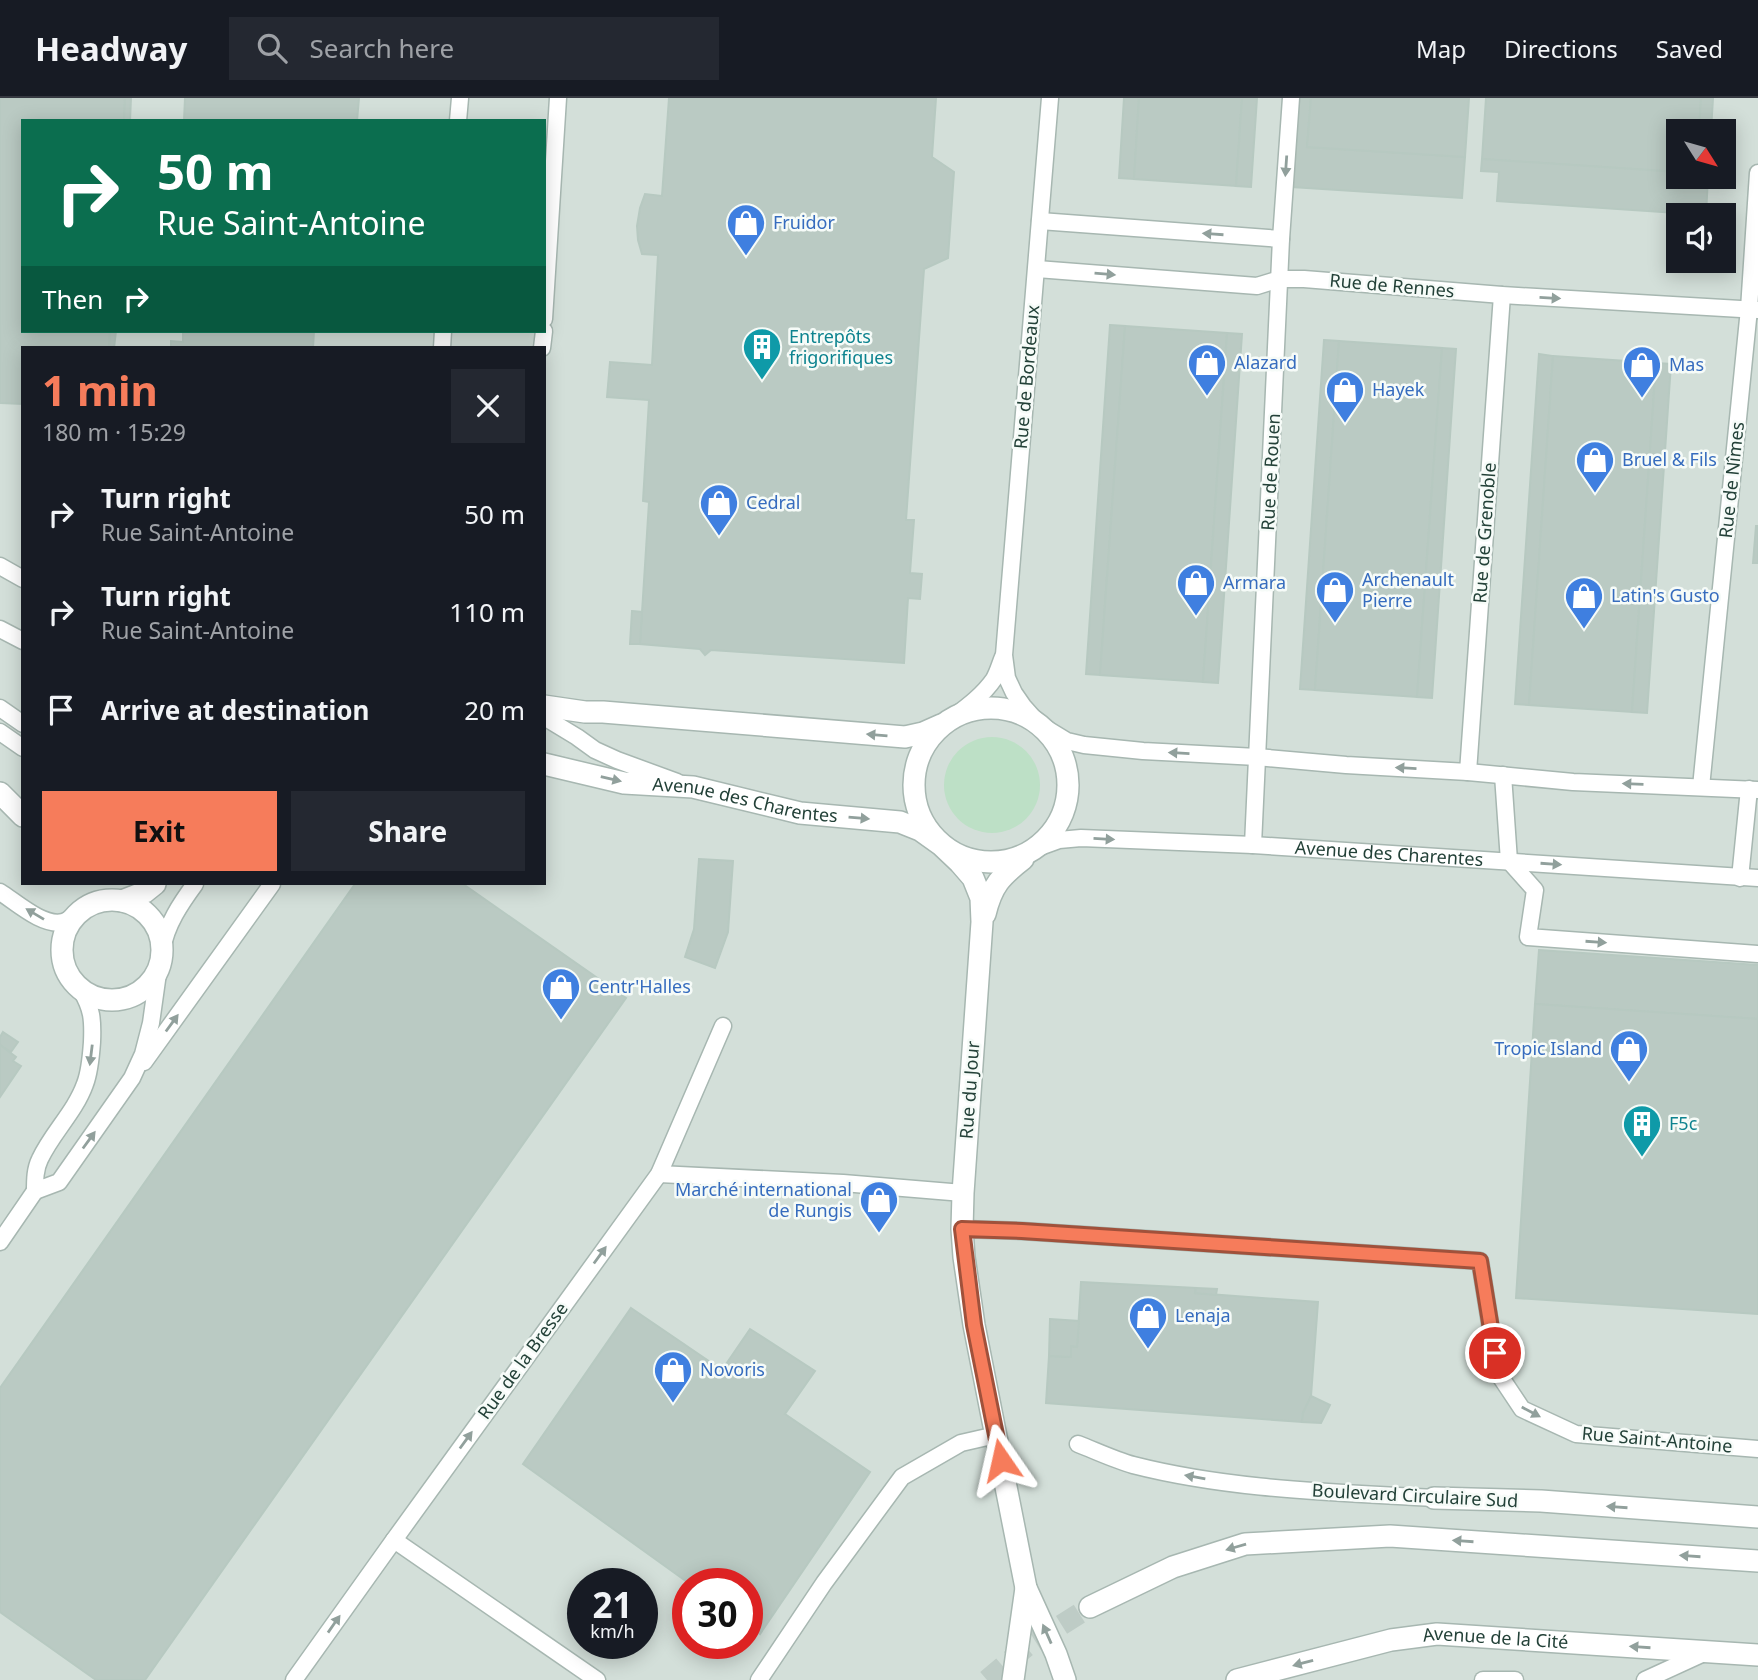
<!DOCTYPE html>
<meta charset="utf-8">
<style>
:root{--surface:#171b24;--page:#242831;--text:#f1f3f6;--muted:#9ea1a6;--line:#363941;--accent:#f67c5b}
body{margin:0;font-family:"Noto Sans",sans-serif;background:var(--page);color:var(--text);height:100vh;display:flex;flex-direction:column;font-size:26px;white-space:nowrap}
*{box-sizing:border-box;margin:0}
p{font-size:23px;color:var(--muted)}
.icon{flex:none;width:38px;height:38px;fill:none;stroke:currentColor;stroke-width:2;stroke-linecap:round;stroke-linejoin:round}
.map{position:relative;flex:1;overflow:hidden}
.side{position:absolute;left:21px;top:248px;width:525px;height:539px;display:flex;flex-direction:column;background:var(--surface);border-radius:0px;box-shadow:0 4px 18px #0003}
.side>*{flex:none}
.banner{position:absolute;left:21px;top:21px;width:525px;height:214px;border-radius:0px;box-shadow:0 4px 18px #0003;background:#0b6e4f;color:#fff;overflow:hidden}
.needle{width:46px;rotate:127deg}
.tools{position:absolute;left:1666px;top:21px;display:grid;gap:14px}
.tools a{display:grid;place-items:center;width:70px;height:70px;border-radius:0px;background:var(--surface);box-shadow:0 4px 18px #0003;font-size:35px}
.speed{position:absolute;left:567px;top:1470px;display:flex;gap:14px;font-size:35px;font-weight:700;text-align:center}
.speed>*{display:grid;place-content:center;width:91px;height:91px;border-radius:50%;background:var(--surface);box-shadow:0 4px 18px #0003;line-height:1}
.speed small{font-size:18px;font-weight:400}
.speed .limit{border:10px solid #d22;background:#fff;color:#111}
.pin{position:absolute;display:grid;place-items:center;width:60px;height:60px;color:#fff;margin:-30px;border:4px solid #fff;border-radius:50%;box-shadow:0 2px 7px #0007}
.me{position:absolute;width:77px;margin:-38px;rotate:349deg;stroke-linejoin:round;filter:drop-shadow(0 0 5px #0008)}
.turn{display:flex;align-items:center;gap:24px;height:147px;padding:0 21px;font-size:32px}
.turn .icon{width:91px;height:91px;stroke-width:2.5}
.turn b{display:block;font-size:49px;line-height:60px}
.then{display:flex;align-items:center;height:66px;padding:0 21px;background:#0003;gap:14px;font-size:26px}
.round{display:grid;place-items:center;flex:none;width:74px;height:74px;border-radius:0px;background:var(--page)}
.head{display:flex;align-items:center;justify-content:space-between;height:119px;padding:0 21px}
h1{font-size:42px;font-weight:700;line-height:52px;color:var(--accent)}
.cta{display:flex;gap:14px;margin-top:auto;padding:14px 21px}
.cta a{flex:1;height:80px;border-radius:0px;background:var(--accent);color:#111;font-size:28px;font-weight:700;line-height:80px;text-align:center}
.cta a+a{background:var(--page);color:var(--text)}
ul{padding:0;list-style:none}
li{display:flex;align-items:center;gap:21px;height:98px;padding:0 21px}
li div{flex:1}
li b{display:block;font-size:26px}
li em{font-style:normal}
header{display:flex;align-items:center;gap:42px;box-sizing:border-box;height:98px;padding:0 35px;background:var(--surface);border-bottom:2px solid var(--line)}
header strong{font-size:33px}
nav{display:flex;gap:38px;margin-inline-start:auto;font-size:24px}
.search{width:490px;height:63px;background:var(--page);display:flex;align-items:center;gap:18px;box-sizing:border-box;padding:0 24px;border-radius:0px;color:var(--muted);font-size:26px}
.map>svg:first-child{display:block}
</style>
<header>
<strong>Headway</strong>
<div class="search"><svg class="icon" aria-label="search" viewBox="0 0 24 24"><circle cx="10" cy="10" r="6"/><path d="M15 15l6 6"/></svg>Search here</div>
<nav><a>Map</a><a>Directions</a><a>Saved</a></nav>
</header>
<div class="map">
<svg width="1758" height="1582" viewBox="0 0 1758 1582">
<rect width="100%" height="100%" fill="#e5efea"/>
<!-- built -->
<path fill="#d3dfd9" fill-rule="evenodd" d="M 0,0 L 1758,0 L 1758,1582 L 0,1582 ZM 23,23 L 544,23 L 544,233 L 23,233 ZM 1678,33 L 1724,33 L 1724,79 L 1678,79 ZM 1678,117 L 1724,117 L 1724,163 L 1678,163 ZM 23,250 L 544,250 L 544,786 L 23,786 ZM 583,1486 L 642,1486 L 642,1545 L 583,1545 ZM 688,1486 L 747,1486 L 747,1545 L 688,1545 Z"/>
<!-- green -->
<circle fill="#bde0c6" cx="992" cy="687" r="48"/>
<!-- building -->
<g fill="#bacac3" stroke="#b7c9c1" stroke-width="2">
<path d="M 0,0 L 125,0 L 124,23 L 23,23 L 23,233 L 110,233 L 109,250 L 23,250 L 23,306 L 0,305 Z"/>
<path d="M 125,0 L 131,0 L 130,23 L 124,23 Z"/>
<path d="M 185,0 L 359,0 L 357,23 L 184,23 Z"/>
<path d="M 669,0 L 936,0 L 932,59 L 954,74 L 948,160 L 924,171 L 906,422 L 914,422 L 910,475 L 922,476 L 920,501 L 908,500 L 904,565 L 711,552 L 705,557 L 700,551 L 640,546 L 649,404 L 643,403 L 649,302 L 607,299 L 610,264 L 652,267 L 658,157 L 642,156 L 638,142 L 637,128 L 640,110 L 645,96 L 662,98 Z"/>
<path d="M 1124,0 L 1139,0 L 1134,81 L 1119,80 Z"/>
<path d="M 1139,0 L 1242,0 L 1236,88 L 1134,81 Z"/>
<path d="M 1242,0 L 1257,0 L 1251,89 L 1236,88 Z"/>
<path d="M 1298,0 L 1311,0 L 1307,49 L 1465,59 L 1462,100 L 1292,89 Z"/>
<path d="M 1311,0 L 1469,0 L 1465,59 L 1307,49 Z"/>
<path d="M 1486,0 L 1701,0 L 1699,33 L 1678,33 L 1678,74 L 1482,61 Z"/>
<path d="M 1701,0 L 1713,0 L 1711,33 L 1699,33 Z"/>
<path d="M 1482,61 L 1678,74 L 1678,79 L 1708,79 L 1706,117 L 1497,103 L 1499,74 L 1481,73 Z"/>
<path d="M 1110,227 L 1125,228 L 1100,577 L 1086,576 Z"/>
<path d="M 1125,228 L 1227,235 L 1203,584 L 1100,577 Z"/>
<path d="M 110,233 L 116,233 L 114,250 L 109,250 Z"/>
<path d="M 183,233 L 314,233 L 313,250 L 171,250 L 171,243 L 183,244 Z"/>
<path d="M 1227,235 L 1242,236 L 1218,585 L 1203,584 Z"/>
<path d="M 1324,242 L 1339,243 L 1315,592 L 1300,591 Z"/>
<path d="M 1339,243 L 1442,250 L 1417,599 L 1315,592 Z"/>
<path d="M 1442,250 L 1456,251 L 1432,600 L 1417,599 Z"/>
<path d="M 1539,256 L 1553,258 L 1529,607 L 1515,606 Z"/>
<path d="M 1553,258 L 1656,265 L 1632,614 L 1529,607 Z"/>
<path d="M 1656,265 L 1671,266 L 1647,615 L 1632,614 Z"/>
<path d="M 1756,428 L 1758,428 L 1758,465 L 1753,465 Z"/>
<path d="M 632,513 L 642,514 L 640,546 L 630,546 Z"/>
<path d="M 699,761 L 733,763 L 728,834 L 715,870 L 685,859 L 694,831 Z"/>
<path d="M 355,786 L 463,786 L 626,900 L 145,1582 L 96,1582 L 0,1514 L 0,1290 Z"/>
<path d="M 1539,852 L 1758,867 L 1758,921 L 1535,906 Z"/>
<path d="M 1535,906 L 1758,921 L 1758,1216 L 1516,1200 Z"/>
<path d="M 3,934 L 18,944 L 11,954 L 0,947 L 0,939 Z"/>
<path d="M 0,947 L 16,959 L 13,963 L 21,968 L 0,999 Z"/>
<path d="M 1081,1184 L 1196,1190 L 1195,1195 L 1318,1204 L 1311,1298 L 1303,1315 L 1302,1324 L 1046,1305 L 1049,1258 L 1071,1259 L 1071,1248 L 1077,1249 Z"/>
<path d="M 1196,1190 L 1217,1191 L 1216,1197 L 1195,1195 Z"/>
<path d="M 631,1210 L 722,1272 L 750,1231 L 815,1273 L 785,1316 L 870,1374 L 760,1536 L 747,1527 L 747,1486 L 690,1486 L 523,1366 Z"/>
<path d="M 1050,1221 L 1079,1223 L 1077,1249 L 1071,1248 L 1071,1259 L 1049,1258 Z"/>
<path d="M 1311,1298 L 1330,1307 L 1321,1325 L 1302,1324 L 1303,1315 Z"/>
</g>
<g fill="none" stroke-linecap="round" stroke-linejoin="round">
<!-- street-tunnel -->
<path stroke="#beccc6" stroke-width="21" stroke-dasharray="21 10" stroke-linecap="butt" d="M 987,1582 L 1026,1549 L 1090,1509"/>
<!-- lane casing -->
<g stroke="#a7b7b1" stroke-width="19">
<g id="lane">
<path d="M 1050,0 L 1004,557 L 1007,580 L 1014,595 L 1023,608 L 1039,626 L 1067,643 L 1084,647 L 1143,653 L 1257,659 L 1346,667 L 1468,674 L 1573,684 L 1758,692"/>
<path d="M 458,23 L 460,0"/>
<path d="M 1040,123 L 1281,141"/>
<path d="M 1037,171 L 1257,188 L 1280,181 L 1304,181 L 1502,197 L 1758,212"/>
<path d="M 544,221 L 558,0"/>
<path d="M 442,250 L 443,233"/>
<path d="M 542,250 L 544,233"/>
<path d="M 0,468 L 23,481"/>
<path d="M 0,531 L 23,543"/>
<path d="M 0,610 L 23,626"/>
<path d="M 544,619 L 577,639 L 595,652 L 617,662 L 677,684"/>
<path d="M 943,627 C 961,613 981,600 994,581 C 998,574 1000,566 1003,559"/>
<path d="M 0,634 L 23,650"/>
<path d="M 1468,674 L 1502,197"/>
<path d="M 1503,677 L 1509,763 L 1535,792 L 1528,839 L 1758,856"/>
<path d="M 1701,689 L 1749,211 L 1758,75"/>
<path d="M 1253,747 L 1281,141 L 1291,0"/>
<path id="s1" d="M 1037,750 L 1059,742 L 1081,740 L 1253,747 L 1758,780"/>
<path d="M 1740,780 L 1749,691"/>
<path d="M 0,794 C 16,804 43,829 63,824 C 67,823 70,820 74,819"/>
<path d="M 162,852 C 166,827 181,805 195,786"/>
<path d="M 81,892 C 92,911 93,921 92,944 C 91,958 90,973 85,986 C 75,1014 52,1035 40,1061 C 35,1071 35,1082 35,1093 L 59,1084 L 132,980 L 143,956 L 151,925 L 159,868"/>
<path d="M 144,964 L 272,786"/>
<path d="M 659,1076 L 843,1085 L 963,1095"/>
<path d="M 962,1131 L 1022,1133 L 1480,1163 L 1498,1275 L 1522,1311 L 1576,1336 L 1758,1351"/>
<path d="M 0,1144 L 35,1093"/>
<path d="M 1078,1346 C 1096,1353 1115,1362 1133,1367 C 1231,1392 1333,1394 1434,1400"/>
<path d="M 394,1442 L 597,1582"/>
<path d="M 294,1582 L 394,1442 L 659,1076 L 723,928"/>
<path d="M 759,1582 L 824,1485 L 902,1379 L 961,1345 L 996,1337"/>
<path d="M 1483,1582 L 1515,1582"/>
<path d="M 1645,1582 L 1706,1554"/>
</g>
</g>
<!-- street casing -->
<g stroke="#a7b7b1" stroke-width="24">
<g id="street">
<path d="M 544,608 L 585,614 L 603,614 L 905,639 L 923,635 L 941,627"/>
<circle cx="991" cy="687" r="77"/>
<path id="s2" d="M 544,666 L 624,685 L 693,689 L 800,715 L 900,724 L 920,732 L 941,747 L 960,765 L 973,780 L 981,800 L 982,824 L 963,1095 L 962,1131 L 964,1159 L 974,1227 L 1026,1490 L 1056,1556 L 1065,1582"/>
<path d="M 0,695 L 23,718"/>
<circle cx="112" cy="852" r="50"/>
<path d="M 122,803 L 145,794 L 155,786"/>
<path d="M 985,816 C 992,787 1001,778 1023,761"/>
<path d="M 1434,1400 L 1541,1403 L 1758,1419"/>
<path d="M 1090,1509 L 1173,1469 L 1245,1446 L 1390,1438 L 1758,1463"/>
<path d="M 1013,1582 L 1026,1490"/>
<path id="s3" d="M 1237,1582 L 1391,1542 L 1437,1536 L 1758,1557"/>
</g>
</g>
<!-- lane -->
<use href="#lane" stroke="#fff" stroke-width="16"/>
<!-- street -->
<use href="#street" stroke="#fff" stroke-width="21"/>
</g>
<!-- one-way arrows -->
<defs><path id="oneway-solid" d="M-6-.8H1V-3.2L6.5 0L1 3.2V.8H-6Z" transform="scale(1.75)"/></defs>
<g fill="#91a09c">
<use href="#oneway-solid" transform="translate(1286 68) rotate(94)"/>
<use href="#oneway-solid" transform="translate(1213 136) rotate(-176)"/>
<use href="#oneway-solid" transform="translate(1105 176) rotate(5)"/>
<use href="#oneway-solid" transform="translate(1550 200) rotate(3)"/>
<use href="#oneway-solid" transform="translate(877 637) rotate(-175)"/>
<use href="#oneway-solid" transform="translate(1179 655) rotate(-177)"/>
<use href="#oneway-solid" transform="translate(1406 670) rotate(-177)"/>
<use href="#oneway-solid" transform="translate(611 681) rotate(13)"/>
<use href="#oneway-solid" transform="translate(1633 686) rotate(-178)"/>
<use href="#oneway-solid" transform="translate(859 720) rotate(5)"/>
<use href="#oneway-solid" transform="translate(1104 741) rotate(3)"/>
<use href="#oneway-solid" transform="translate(1551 766) rotate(4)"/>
<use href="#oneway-solid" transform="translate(35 816) rotate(-149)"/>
<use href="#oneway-solid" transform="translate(1596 844) rotate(4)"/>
<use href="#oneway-solid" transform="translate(172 925) rotate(-54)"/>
<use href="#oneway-solid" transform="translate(91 957) rotate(97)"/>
<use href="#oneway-solid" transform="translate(89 1042) rotate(-54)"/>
<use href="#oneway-solid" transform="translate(600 1157) rotate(-54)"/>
<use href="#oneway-solid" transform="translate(1531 1314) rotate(28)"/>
<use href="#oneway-solid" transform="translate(466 1342) rotate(-54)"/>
<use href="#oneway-solid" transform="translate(1195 1379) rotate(-170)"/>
<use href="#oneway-solid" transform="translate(1617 1409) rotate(-176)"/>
<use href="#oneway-solid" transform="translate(1463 1443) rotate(-176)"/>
<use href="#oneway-solid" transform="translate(1236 1449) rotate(164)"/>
<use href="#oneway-solid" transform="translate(1690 1458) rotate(-176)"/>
<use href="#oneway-solid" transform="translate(334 1526) rotate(-55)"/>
<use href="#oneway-solid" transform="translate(1047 1536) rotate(-114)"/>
<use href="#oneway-solid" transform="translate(1640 1549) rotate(-176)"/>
<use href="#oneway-solid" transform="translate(1303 1565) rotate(165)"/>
</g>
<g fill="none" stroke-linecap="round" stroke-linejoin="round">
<!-- route casing -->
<g stroke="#a0513b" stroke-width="18">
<path id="route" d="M 1001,1362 L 974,1227 L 962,1131 L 1022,1133 L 1480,1163 L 1495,1255"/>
</g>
<!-- route -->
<use href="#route" stroke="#f67c5b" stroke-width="12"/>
</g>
<!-- icons -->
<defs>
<g id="shop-pin" transform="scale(2.0125)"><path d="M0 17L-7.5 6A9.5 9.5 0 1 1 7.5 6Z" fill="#3f7fe0" stroke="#f6fbf8"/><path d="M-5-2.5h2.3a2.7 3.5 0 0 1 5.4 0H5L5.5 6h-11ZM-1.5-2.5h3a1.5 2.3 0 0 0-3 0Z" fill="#fff"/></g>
<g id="building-pin" transform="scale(2.0125)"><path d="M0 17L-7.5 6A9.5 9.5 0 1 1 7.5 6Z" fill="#0f9aa8" stroke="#f6fbf8"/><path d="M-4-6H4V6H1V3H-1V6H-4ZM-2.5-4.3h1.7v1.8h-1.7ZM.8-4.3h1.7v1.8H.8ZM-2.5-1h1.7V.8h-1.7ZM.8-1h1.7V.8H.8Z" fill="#fff"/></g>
</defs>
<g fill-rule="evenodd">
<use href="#shop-pin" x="746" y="125"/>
<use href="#building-pin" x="762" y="249"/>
<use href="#shop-pin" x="1207" y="265"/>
<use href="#shop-pin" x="1642" y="267"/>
<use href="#shop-pin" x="1345" y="292"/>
<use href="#shop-pin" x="1595" y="362"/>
<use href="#shop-pin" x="719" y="405"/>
<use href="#shop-pin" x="1196" y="485"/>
<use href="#shop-pin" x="1335" y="492"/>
<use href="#shop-pin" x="1584" y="498"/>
<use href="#shop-pin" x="561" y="889"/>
<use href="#shop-pin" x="1629" y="951"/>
<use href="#building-pin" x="1642" y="1026"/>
<use href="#shop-pin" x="879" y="1102"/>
<use href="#shop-pin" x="1148" y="1218"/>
<use href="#shop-pin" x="673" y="1272"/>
</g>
<g text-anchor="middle" stroke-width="5" stroke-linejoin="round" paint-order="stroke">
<!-- shop labels -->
<g font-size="18" fill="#366cbe" stroke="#f6fbf8" text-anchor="start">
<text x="773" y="131">Fruidor</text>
<text x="1234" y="271">Alazard</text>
<text x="1669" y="273">Mas</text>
<text x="1372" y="298">Hayek</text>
<text x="1622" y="368">Bruel &amp; Fils</text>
<text x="746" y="411">Cedral</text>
<text x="1362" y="488">Archenault<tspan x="1362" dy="21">Pierre</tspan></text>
<text x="1223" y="491">Armara</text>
<text x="1611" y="504">Latin's Gusto</text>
<text x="588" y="895">Centr'Halles</text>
<text x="1602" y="957" text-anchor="end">Tropic Island</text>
<text x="852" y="1098" text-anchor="end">Marché international<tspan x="852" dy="21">de Rungis</tspan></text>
<text x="1175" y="1224">Lenaja</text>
<text x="700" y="1278">Novoris</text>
</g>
<!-- street labels -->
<g font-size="18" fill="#234138" stroke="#f6fbf8">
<text transform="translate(1392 188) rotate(5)" y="6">Rue de Rennes</text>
<text transform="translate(1027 279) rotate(-85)" y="6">Rue de Bordeaux</text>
<text transform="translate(1271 374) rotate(-87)" y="6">Rue de Rouen</text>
<text transform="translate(1732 382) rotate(-84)" y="6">Rue de Nîmes</text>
<text transform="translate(1485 435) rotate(-86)" y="6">Rue de Grenoble</text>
<text dy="6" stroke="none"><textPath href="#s2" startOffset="205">Avenue des Charentes</textPath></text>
<text dy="6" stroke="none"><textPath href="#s1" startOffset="354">Avenue des Charentes</textPath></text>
<text transform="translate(970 992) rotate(-86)" y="6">Rue du Jour</text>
<text transform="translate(523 1263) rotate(-54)" y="6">Rue de la Bresse</text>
<text transform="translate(1657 1342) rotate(5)" y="6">Rue Saint-Antoine</text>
<text transform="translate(1415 1398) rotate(3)" y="6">Boulevard Circulaire Sud</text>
<text dy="6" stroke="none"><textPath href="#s3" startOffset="264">Avenue de la Cité</textPath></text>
</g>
<!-- culture labels -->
<g font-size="18" fill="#0d838f" stroke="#f6fbf8" text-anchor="start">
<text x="789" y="245">Entrepôts<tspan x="789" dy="21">frigorifiques</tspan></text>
<text x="1669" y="1032">F5c</text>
</g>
</g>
</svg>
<div class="tools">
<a><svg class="needle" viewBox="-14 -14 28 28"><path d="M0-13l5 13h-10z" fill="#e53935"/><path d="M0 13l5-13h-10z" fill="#9ea1a6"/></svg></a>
<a><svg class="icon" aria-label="sound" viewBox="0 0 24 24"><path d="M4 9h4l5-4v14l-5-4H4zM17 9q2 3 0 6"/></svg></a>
</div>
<div class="speed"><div>21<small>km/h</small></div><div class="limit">30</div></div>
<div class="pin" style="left:1495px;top:1255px;background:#d93025"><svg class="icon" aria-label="arrive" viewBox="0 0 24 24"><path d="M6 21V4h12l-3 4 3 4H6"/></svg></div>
<svg class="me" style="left:1001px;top:1362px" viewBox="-20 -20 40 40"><path d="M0-17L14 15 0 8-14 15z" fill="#f67c5b" stroke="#fff" stroke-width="4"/></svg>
<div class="banner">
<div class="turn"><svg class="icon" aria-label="right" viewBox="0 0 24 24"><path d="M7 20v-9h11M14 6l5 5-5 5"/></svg><div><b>50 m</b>Rue Saint-Antoine</div></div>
<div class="then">Then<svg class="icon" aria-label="right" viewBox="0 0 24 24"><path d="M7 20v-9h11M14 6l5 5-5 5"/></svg></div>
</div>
<section class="side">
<div class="head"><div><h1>1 min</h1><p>180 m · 15:29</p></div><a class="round"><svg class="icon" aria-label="close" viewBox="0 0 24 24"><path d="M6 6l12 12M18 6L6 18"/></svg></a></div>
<ul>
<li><svg class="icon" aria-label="right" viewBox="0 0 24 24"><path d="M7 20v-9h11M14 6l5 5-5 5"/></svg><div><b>Turn right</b><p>Rue Saint-Antoine</p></div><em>50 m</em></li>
<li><svg class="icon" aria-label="right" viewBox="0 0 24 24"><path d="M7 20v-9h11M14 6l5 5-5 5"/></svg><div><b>Turn right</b><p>Rue Saint-Antoine</p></div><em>110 m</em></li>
<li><svg class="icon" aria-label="arrive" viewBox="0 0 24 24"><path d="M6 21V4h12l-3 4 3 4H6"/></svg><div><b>Arrive at destination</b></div><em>20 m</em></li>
</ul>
<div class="cta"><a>Exit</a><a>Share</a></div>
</section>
</div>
